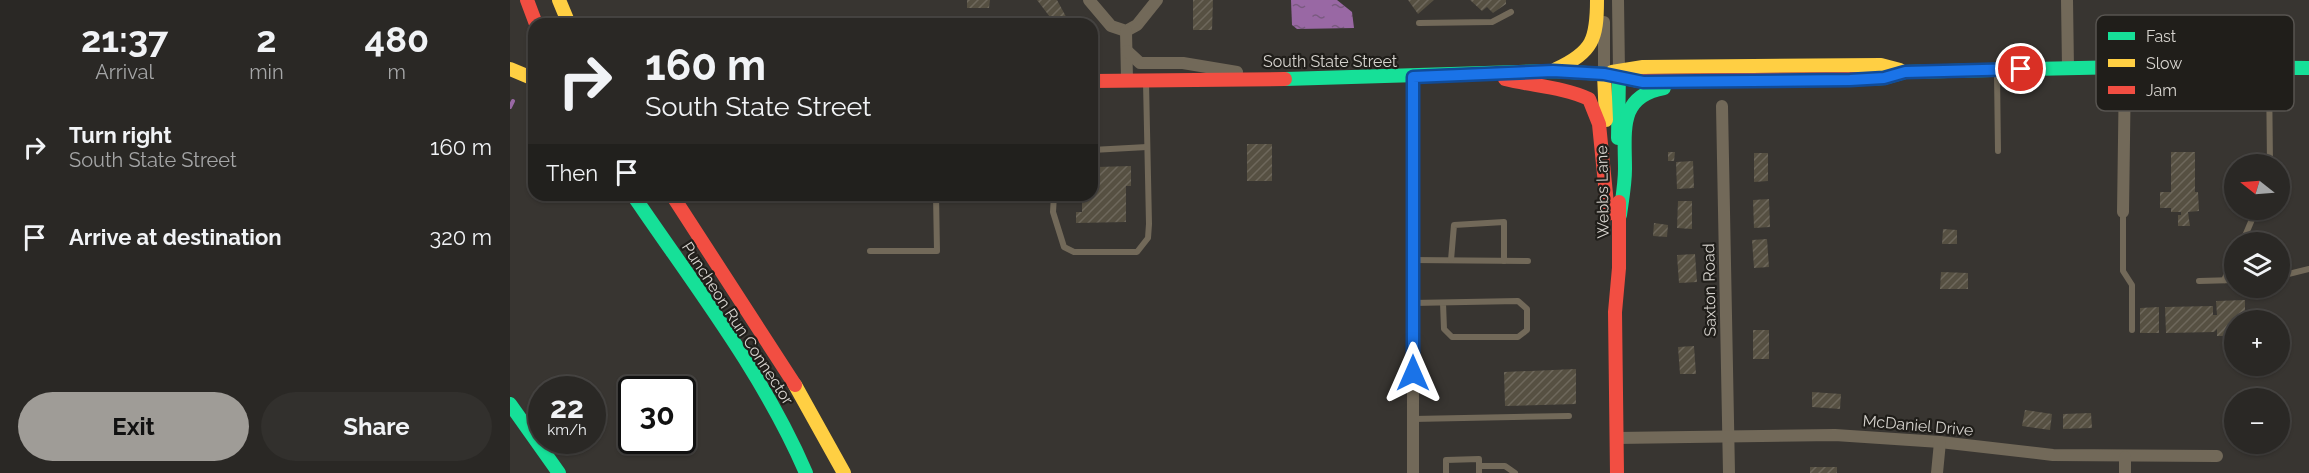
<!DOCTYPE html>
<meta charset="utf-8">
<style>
:root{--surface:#2a2825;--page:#32302d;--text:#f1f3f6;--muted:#a5a6a7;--line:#464442;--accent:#9f9c97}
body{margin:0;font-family:Raleway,sans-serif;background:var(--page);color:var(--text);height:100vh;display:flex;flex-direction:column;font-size:22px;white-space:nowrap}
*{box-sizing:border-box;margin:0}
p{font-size:20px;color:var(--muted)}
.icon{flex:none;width:33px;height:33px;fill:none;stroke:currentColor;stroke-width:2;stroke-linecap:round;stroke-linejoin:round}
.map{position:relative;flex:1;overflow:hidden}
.sheet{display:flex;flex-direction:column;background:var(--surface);width:510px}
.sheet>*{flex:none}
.guide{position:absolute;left:18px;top:18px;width:570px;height:183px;border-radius:18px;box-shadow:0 2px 4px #0004,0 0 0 2px var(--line);background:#2a2825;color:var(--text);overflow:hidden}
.needle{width:39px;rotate:287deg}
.fabs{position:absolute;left:1714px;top:154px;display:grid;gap:12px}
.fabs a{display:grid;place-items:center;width:66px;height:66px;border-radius:50%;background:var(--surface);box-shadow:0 2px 4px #0004,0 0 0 2px var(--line);font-size:30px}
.speed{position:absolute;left:18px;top:376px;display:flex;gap:12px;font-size:30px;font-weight:700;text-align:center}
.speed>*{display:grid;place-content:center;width:78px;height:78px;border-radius:50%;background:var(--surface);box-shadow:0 2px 4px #0004,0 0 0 2px var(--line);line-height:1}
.speed small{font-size:15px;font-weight:400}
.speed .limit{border:3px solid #111;border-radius:9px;background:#fff;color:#111}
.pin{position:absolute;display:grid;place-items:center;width:51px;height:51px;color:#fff;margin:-26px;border:3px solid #fff;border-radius:50%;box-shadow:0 2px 6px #0007}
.me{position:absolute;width:66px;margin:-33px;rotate:0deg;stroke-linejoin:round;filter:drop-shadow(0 0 4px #0008)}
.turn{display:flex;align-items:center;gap:21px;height:126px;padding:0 18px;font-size:27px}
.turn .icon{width:78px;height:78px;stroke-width:2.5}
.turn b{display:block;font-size:42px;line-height:51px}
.then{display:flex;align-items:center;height:57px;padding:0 18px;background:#0003;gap:12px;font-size:22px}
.eta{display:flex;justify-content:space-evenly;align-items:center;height:102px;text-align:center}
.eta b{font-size:36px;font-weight:700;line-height:42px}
.button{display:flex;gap:12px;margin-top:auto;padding:12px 18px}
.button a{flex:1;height:69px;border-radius:36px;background:var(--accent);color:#111;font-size:24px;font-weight:700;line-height:69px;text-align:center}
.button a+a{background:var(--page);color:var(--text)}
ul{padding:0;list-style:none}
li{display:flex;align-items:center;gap:18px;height:90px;padding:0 18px}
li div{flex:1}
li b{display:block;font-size:22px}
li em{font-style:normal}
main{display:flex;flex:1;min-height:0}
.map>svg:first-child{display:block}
</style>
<main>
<section class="sheet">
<div class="eta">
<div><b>21:37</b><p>Arrival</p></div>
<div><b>2</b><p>min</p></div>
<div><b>480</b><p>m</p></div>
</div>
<ul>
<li><svg class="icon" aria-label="right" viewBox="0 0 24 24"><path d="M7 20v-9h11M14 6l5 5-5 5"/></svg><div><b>Turn right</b><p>South State Street</p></div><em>160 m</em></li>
<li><svg class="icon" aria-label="arrive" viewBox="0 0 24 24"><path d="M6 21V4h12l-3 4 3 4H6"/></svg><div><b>Arrive at destination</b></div><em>320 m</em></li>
</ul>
<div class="button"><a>Exit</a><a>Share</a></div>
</section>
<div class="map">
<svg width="1799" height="473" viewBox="0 0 1799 473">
<defs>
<pattern id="water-ripples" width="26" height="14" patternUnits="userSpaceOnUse" patternTransform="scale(1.5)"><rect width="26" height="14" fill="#9968a4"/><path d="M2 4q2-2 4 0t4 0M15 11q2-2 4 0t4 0" fill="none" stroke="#7a5a80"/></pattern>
<pattern id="building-hatch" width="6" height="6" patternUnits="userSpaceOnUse" patternTransform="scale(1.5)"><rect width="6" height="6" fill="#565042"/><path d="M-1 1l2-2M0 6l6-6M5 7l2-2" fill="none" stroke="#6e685c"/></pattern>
</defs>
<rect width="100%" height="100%" fill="#383531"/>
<!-- water -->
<path fill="url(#water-ripples)" d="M 781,0 L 827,0 L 842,12 L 844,28 L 787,29 L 782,25 Z"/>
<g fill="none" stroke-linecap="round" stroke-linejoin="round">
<!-- stream -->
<path stroke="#9968a4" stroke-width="4" d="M 0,107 L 3,101"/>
</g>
<!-- building -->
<g fill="url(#building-hatch)">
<path d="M 457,0 L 480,0 L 479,8 L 457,8 Z"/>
<path d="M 527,0 L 547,0 L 560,24 L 539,24 L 543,21 Z"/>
<path d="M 683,0 L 703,0 L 702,30 L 683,30 Z"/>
<path d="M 898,0 L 924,0 L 908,14 Z"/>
<path d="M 960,0 L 996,0 L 996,4 L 983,13 L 977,7 L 972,11 Z"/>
<rect x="737" y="144" width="25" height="37"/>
<path d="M 1158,152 L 1165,152 L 1164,161 L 1158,161 Z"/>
<path d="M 1661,152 L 1685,152 L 1685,192 L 1688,192 L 1689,211 L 1678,212 L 1680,226 L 1668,226 L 1668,215 L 1671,215 L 1671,212 L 1661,212 L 1661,208 L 1650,208 L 1650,192 L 1661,192 Z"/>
<path d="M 1244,153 L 1258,153 L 1258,181 L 1244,182 Z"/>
<path d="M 1183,161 L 1184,188 L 1167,189 L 1166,162 Z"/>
<path d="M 621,166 L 621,186 L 616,186 L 616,222 L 566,223 L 566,212 L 572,212 L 572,195 L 582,195 L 582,170 L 587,170 L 587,167 Z"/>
<path d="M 378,195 L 393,195 L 393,198 L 379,198 Z"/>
<path d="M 1259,199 L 1260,227 L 1244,228 L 1243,200 Z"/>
<path d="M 1168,201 L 1182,201 L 1182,229 L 1167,228 Z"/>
<path d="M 1144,223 L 1158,225 L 1157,237 L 1143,236 Z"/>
<path d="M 1433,229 L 1447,230 L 1447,244 L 1432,244 Z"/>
<path d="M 1257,239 L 1259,267 L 1244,268 L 1242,240 Z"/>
<path d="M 1185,254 L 1187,282 L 1169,283 L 1167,255 Z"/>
<path d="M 1431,272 L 1458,273 L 1458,289 L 1430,289 Z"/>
<path d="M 1735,300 L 1735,321 L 1725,321 L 1725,336 L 1707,336 L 1707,329 L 1704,332 L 1656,333 L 1655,307 L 1703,306 L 1703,315 L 1707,315 L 1706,301 Z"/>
<path d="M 1649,307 L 1649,333 L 1630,333 L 1630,308 Z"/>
<rect x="1243" y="330" width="16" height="29"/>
<path d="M 1184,346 L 1186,374 L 1170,374 L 1168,347 Z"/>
<path d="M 1066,369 L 1066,404 L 995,406 L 994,372 Z"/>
<path d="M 1302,392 L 1331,394 L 1330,409 L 1302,407 Z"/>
<path d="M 1515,410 L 1542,414 L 1540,430 L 1512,426 Z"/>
<path d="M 1581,413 L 1582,428 L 1553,429 L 1553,414 Z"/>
<rect x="1300" y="467" width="27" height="6"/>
</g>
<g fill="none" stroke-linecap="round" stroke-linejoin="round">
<!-- lane -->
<g stroke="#726959" stroke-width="6">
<path d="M 909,23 L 982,22 L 1001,12"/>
<path d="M 1759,71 L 1760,165"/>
<path d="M 1487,73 L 1488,151"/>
<path d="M 582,150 L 637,147"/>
<path d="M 544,195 L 543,212 L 554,247 L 564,252 L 627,252 L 638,238 L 639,224 L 636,82"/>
<path d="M 1613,213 L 1613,271 L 1622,285 L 1622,330"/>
<path d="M 1732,243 L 1746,210"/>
<path d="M 360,251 L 427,251 L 426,195"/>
<path d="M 903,260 L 1018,261"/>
<path d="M 941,260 L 944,225 L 994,222 L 994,261"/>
<path d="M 1770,276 L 1799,269"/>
<path d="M 1714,280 L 1725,257"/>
<path d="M 1689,281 L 1725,280"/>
<path d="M 903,303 L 1008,301 L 1017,309 L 1017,330 L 1008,337 L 942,337 L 934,329 L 933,303"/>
<path d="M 903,419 L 1059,416"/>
<path d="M 969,466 L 995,466 L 1005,473"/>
<path d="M 936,473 L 936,460 L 969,459 L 969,473"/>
</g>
<!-- street -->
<g stroke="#726959" stroke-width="12">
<path d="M 579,0 L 601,26 L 616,31 L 627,25 L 647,0"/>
<path d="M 1108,0 L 1109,71"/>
<path d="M 1557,0 L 1558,68"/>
<path d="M 1094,22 L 1094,74"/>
<path d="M 616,31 L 617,79"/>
<path d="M 617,51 L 630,63 L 673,63 L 727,72"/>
<path d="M 903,77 L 903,473"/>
<path d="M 1212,106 L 1219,473"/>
<path d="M 1613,212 L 1615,67"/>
<path d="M 1106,438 L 1325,435 L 1430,442 L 1543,455 L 1707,456"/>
<path d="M 1615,457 L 1615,473"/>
<path d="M 1427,473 L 1430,442"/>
</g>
<!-- fast -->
<g stroke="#16e098" stroke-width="14">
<path d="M 775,79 L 1043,71 L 1094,74 L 1128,81"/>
<path d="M 1356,79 L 1374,78 L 1395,72 L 1615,67 L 1799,68"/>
<path d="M 1108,138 L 1109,71"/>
<path d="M 123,195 C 184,285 253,373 296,473"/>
<path d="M 1110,215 C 1112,200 1115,184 1115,169 C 1115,131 1108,96 1154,88"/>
<path d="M 0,404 L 49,473"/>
</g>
<!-- slow -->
<g stroke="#ffcf43" stroke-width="14">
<path d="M 49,0 L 59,24"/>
<path d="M 0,69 L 24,79"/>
<path d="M 1046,69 C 1083,52 1087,39 1087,0"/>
<path d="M 1102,72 L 1133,67 L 1371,65 L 1390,70"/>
<path d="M 1094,74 L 1096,120"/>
<path d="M 285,385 L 334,473"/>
</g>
<!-- jam -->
<g stroke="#f24e42" stroke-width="14">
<path d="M 17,0 L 26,24"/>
<path d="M 995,79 C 1023,86 1053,87 1079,99 L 1089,124 L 1098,214"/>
<path d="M 582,81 L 775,79"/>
<path d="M 1128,81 L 1356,79"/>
<path d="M 162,195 L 285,385"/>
<path d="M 1107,473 L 1105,312 L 1109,268 L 1109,202"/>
</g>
</g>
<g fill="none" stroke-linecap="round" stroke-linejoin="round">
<!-- route casing -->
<g stroke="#114b97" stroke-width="15">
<path id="route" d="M 903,373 L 903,77 L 1043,71 L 1094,74 L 1133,82 L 1340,80 L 1374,78 L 1395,72 L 1511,69"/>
</g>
<!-- route -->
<use href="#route" stroke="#1a73e8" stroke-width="10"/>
</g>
<g text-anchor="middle" stroke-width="4.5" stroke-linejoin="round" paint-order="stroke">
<!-- street labels -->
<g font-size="16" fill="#d6d3ce" stroke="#201e1a">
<text x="820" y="67">South State Street</text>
<text transform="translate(1092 192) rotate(-91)" y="6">Webbs Lane</text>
<text transform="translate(1199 290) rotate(-91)" y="6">Saxton Road</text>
<text transform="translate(228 323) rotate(57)" y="6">Puncheon Run Connector</text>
<text transform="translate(1408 425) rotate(5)" y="6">McDaniel Drive</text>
</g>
</g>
<!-- legend -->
<rect x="1586" y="15" width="198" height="96" rx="9" fill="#201e1a" stroke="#575450" stroke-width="1.5"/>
<rect x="1598" y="32" width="27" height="8" fill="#16e098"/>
<rect x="1598" y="59" width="27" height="8" fill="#ffcf43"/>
<rect x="1598" y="86" width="27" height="8" fill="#f24e42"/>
<g font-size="16" fill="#d6d3ce">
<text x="1636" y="42">Fast</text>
<text x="1636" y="69">Slow</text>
<text x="1636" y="96">Jam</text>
</g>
</svg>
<div class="fabs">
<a><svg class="needle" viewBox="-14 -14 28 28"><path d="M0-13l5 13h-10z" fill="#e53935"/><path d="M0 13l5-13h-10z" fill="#a5a6a7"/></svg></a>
<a><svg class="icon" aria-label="layers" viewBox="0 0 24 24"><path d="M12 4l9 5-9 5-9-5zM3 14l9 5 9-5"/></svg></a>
<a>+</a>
<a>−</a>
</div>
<div class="speed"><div>22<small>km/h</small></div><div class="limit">30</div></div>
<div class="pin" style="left:1511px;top:69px;background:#d93025"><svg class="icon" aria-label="arrive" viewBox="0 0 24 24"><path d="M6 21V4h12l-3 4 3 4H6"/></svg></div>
<svg class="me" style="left:903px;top:373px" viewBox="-20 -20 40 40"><path d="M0-17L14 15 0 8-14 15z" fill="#1a73e8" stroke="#fff" stroke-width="4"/></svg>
<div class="guide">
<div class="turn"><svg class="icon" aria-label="right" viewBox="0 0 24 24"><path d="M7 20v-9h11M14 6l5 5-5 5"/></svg><div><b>160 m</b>South State Street</div></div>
<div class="then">Then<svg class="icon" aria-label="arrive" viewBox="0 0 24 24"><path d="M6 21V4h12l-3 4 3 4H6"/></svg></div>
</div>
</div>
</main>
